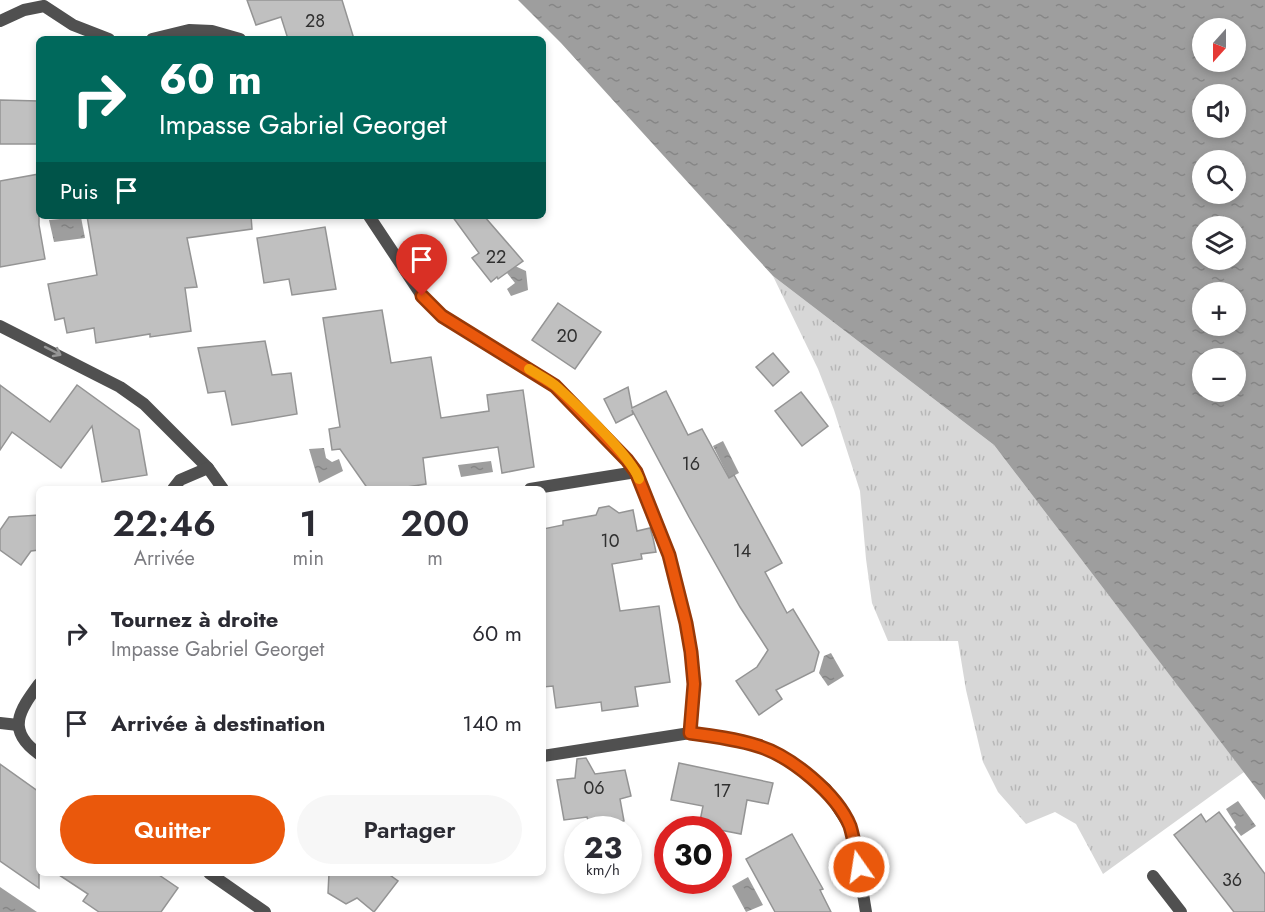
<!DOCTYPE html>
<html lang="fr">
<meta charset="utf-8">
<style>
:root{--surface:#fff;--page:#f7f7f7;--text:#2b2b33;--muted:#7c7c81;--accent:#ea580c}
body{margin:0;font-family:Jost,sans-serif;background:var(--page);color:var(--text);height:100vh;display:flex;flex-direction:column;font-size:22px;white-space:nowrap}
*{box-sizing:border-box;margin:0}
p{font-size:20px;color:var(--muted)}
.icon{flex:none;width:33px;height:33px;fill:none;stroke:currentColor;stroke-width:2;stroke-linecap:round;stroke-linejoin:round}
.map{position:relative;flex:1;overflow:hidden}
.drawer{position:absolute;left:36px;top:486px;width:510px;height:390px;display:flex;flex-direction:column;background:var(--surface);border-radius:9px;box-shadow:0 3px 9px #0003}
.drawer>*{flex:none}
.banner{position:absolute;left:36px;top:36px;width:510px;height:183px;border-radius:9px;box-shadow:0 3px 9px #0003;background:#00695c;color:#fff;overflow:hidden}
.needle{width:39px;rotate:201deg}
.fabs{position:absolute;left:1192px;top:18px;display:grid;gap:12px}
.fabs a{display:grid;place-items:center;width:54px;height:54px;border-radius:50%;background:var(--surface);box-shadow:0 3px 9px #0003;font-size:30px}
.speed{position:absolute;left:564px;top:816px;display:flex;gap:12px;font-size:30px;font-weight:700;text-align:center}
.speed>*{display:grid;place-content:center;width:78px;height:78px;border-radius:50%;background:var(--surface);box-shadow:0 3px 9px #0003;line-height:1}
.speed small{font-size:15px;font-weight:400}
.speed .limit{border:9px solid #d22;background:#fff;color:#111}
.pin{position:absolute;display:grid;place-items:center;width:51px;height:51px;color:#fff;margin:-62px -26px;border-radius:50% 50% 50% 0;rotate:-45deg;box-shadow:0 0 6px #0007}
.pin .icon{rotate:45deg}
.me{position:absolute;width:66px;margin:-33px;rotate:347deg;stroke-linejoin:round;filter:drop-shadow(0 0 4px #0008)}
.turn{display:flex;align-items:center;gap:21px;height:126px;padding:0 24px;font-size:27px}
.turn .icon{width:78px;height:78px;stroke-width:2.5}
.turn b{display:block;font-size:42px;line-height:51px}
.then{display:flex;align-items:center;height:57px;padding:0 24px;background:#0003;gap:12px;font-size:22px}
.eta{display:flex;justify-content:space-evenly;align-items:center;height:102px;text-align:center}
.eta b{font-size:36px;font-weight:600;line-height:42px}
.primary-button{display:flex;gap:12px;margin-top:auto;padding:12px 24px}
.primary-button a{flex:1;height:69px;border-radius:36px;background:var(--accent);color:#fff;font-size:24px;font-weight:600;line-height:69px;text-align:center}
.primary-button a+a{background:var(--page);color:var(--text)}
ul{padding:0;list-style:none}
li{display:flex;align-items:center;gap:18px;height:90px;padding:0 24px}
li div{flex:1}
li b{display:block;font-size:22px}
li em{font-style:normal}
.map>svg:first-child{display:block}
</style>
<div class="map">
<svg width="1265" height="912" viewBox="0 0 1265 912">
<defs>
<pattern id="grass-tufts" width="24" height="20" patternUnits="userSpaceOnUse" patternTransform="scale(1.5)"><rect width="24" height="20" fill="#d7d7d7"/><path d="M3 7l-1-3M5 7V3M7 7l1-3M15 17l-1-3M17 17v-4M19 17l1-3" fill="none" stroke="#b7b7b7"/></pattern>
<pattern id="water-ripples" width="26" height="14" patternUnits="userSpaceOnUse" patternTransform="scale(1.5)"><rect width="26" height="14" fill="#9e9e9e"/><path d="M2 4q2-2 4 0t4 0M15 11q2-2 4 0t4 0" fill="none" stroke="#868686"/></pattern>
</defs>
<rect width="100%" height="100%" fill="#fff"/>
<!-- grass -->
<path fill="url(#grass-tufts)" d="M 773,276 L 994,445 L 1244,772 L 1103,874 L 1076,824 L 1055,812 L 1026,824 L 998,792 L 983,762 L 966,690 L 958,641 L 888,641 L 872,603 L 866,559 L 860,491 L 834,410 L 818,369 Z"/>
<!-- water -->
<g fill="url(#water-ripples)" fill-rule="evenodd">
<path d="M 518,0 L 1265,0 L 1265,800 L 994,445 L 773,276 L 561,43 ZM 1236,28 L 1236,62 L 1203,62 L 1203,28 ZM 1203,94 L 1236,94 L 1236,128 L 1203,128 ZM 1203,160 L 1236,160 L 1236,194 L 1203,194 ZM 1236,226 L 1236,260 L 1203,260 L 1203,226 ZM 1203,292 L 1236,292 L 1236,326 L 1203,326 ZM 1203,358 L 1236,358 L 1236,392 L 1203,392 Z"/>
<path d="M 81,217 L 85,238 L 54,242 L 49,220 Z"/>
<path d="M 515,266 L 526,271 L 528,290 L 511,296 L 507,289 L 515,283 L 507,273 Z"/>
<path d="M 723,441 L 739,473 L 729,478 L 713,446 Z"/>
<path d="M 324,448 L 326,458 L 332,462 L 339,459 L 343,471 L 319,483 L 309,449 Z"/>
<path d="M 491,461 L 493,472 L 461,477 L 458,465 Z"/>
<path d="M 831,653 L 844,676 L 828,686 L 819,673 L 824,656 Z"/>
<path d="M 1238,801 L 1256,826 L 1241,836 L 1234,827 L 1236,825 L 1226,809 Z"/>
<path d="M 748,877 L 763,905 L 746,912 L 732,886 Z"/>
<path d="M 0,887 L 37,912 L 0,912 Z"/>
</g>
<!-- building -->
<g fill="#c0c0c0" stroke="#949494" stroke-width="1.5">
<path d="M 247,0 L 342,0 L 354,39 L 288,39 L 281,17 L 256,25 Z"/>
<path d="M 0,100 L 39,101 L 39,144 L 0,144 Z"/>
<path d="M 39,174 L 39,225 L 45,259 L 0,267 L 0,181 Z"/>
<path d="M 87,216 L 251,216 L 252,229 L 187,238 L 197,287 L 185,288 L 191,331 L 150,337 L 150,334 L 96,343 L 94,328 L 67,333 L 64,318 L 55,320 L 48,284 L 97,275 Z"/>
<path d="M 452,216 L 484,216 L 523,261 L 498,279 L 497,277 L 491,282 L 472,258 L 479,253 Z"/>
<path d="M 325,227 L 336,289 L 292,295 L 289,279 L 264,283 L 257,238 Z"/>
<path d="M 558,303 L 601,332 L 575,369 L 532,340 Z"/>
<path d="M 382,310 L 391,363 L 431,357 L 441,418 L 489,411 L 487,395 L 523,390 L 534,467 L 502,473 L 498,447 L 423,458 L 426,484 L 394,489 L 368,489 L 340,449 L 332,450 L 329,429 L 340,427 L 323,318 Z"/>
<path d="M 265,341 L 272,375 L 291,373 L 297,414 L 232,425 L 225,391 L 208,393 L 198,348 Z"/>
<path d="M 773,353 L 789,372 L 773,386 L 756,367 Z"/>
<path d="M 0,385 L 50,422 L 77,385 L 139,430 L 147,475 L 102,482 L 92,426 L 61,468 L 12,432 L 0,450 Z"/>
<path d="M 628,387 L 632,408 L 666,391 L 688,435 L 702,429 L 729,478 L 734,475 L 782,563 L 765,572 L 787,613 L 793,609 L 819,652 L 814,671 L 776,690 L 782,699 L 759,715 L 736,681 L 757,667 L 768,650 L 740,607 L 689,517 L 632,410 L 633,414 L 616,423 L 604,399 Z"/>
<path d="M 801,392 L 828,426 L 802,446 L 775,411 Z"/>
<path d="M 609,506 L 619,513 L 633,510 L 637,531 L 650,528 L 653,538 L 656,552 L 641,554 L 642,559 L 612,564 L 620,611 L 659,606 L 670,682 L 635,687 L 638,706 L 602,711 L 601,702 L 556,708 L 553,686 L 543,687 L 543,529 L 563,525 L 563,521 L 596,515 L 599,508 Z"/>
<path d="M 39,515 L 39,550 L 31,551 L 21,565 L 0,550 L 0,530 L 9,517 Z"/>
<path d="M 586,758 L 595,774 L 625,770 L 631,796 L 620,799 L 624,821 L 590,827 L 587,817 L 564,820 L 557,780 L 575,778 L 577,759 Z"/>
<path d="M 679,763 L 773,783 L 768,804 L 747,800 L 741,834 L 699,826 L 703,806 L 671,800 Z"/>
<path d="M 0,764 L 39,792 L 39,888 L 0,861 Z"/>
<path d="M 1219,812 L 1265,874 L 1265,912 L 1234,912 L 1174,835 L 1201,814 L 1206,822 Z"/>
<path d="M 792,834 L 823,889 L 820,890 L 831,912 L 775,912 L 746,859 Z"/>
<path d="M 56,873 L 156,873 L 178,888 L 161,912 L 99,912 L 83,901 L 88,894 Z"/>
<path d="M 329,873 L 387,873 L 398,881 L 374,912 L 357,898 L 346,904 L 328,893 Z"/>
</g>
<g fill="none" stroke-linecap="round" stroke-linejoin="round">
<!-- service -->
<path stroke="#505050" stroke-width="12" d="M 530,489 L 636,472"/>
<!-- minor -->
<g stroke="#505050" stroke-width="12">
<path d="M 0,21 L 24,10 L 44,6 L 73,25 L 109,39"/>
<path d="M 152,39 L 189,30 L 212,31 L 240,39"/>
<path d="M 369,216 L 422,296 L 442,316 L 555,386 L 597,427 L 627,460 L 636,472 L 669,555 L 686,623 L 691,653 L 694,684 L 690,733"/>
<path d="M 0,326 L 120,387 L 144,404 L 208,468"/>
<path d="M 173,489 L 180,480 L 208,468 L 223,489"/>
<path d="M 39,684 C 20,710 5,730 39,754"/>
<path d="M 0,723 L 18,725"/>
<path d="M 543,756 L 690,733 L 725,738 L 761,746 L 796,765 L 826,789 L 849,825 L 856,851 L 866,912"/>
<path d="M 209,873 L 265,912"/>
<path d="M 1153,876 L 1181,912"/>
</g>
</g>
<!-- one-way arrows -->
<defs><path id="oneway-shaft" d="M-6 0H5M1.5-3L5.5 0L1.5 3" fill="none" stroke-width="1.6" stroke-linecap="round" stroke-linejoin="round" transform="scale(1.5)"/></defs>
<use stroke="#969696" href="#oneway-shaft" transform="translate(53 351) rotate(27)"/>
<g fill="none" stroke-linecap="round" stroke-linejoin="round">
<!-- route casing -->
<g stroke="#983908" stroke-width="15">
<path id="route" d="M 422,296 L 442,316 L 555,386 L 627,460 L 636,472 L 669,555 L 686,623 L 691,652 L 694,684 L 690,733 C 713,736 736,739 758,746 C 791,756 837,794 850,826 C 854,839 856,854 859,867"/>
</g>
<!-- route -->
<use href="#route" stroke="#ea580c" stroke-width="10"/>
<!-- slow -->
<path stroke="#f59e0b" stroke-width="10" d="M 529,369 C 538,375 549,380 557,387 C 578,406 630,455 639,479"/>
</g>
<g text-anchor="middle" stroke-width="6" stroke-linejoin="round" paint-order="stroke">
<!-- number labels -->
<g font-size="18" fill="#303030">
<text x="315" y="27">28</text>
<text x="496" y="263">22</text>
<text x="567" y="342">20</text>
<text x="691" y="470">16</text>
<text x="610" y="547">10</text>
<text x="742" y="557">14</text>
<text x="594" y="794">06</text>
<text x="722" y="797">17</text>
<text x="1232" y="886">36</text>
</g>
</g>
</svg>
<div class="fabs">
<a><svg class="needle" viewBox="-14 -14 28 28"><path d="M0-13l5 13h-10z" fill="#e53935"/><path d="M0 13l5-13h-10z" fill="#7c7c81"/></svg></a>
<a><svg class="icon" aria-label="sound" viewBox="0 0 24 24"><path d="M4 9h4l5-4v14l-5-4H4zM17 9q2 3 0 6"/></svg></a>
<a><svg class="icon" aria-label="search" viewBox="0 0 24 24"><circle cx="10" cy="10" r="6"/><path d="M15 15l6 6"/></svg></a>
<a><svg class="icon" aria-label="layers" viewBox="0 0 24 24"><path d="M12 4l9 5-9 5-9-5zM3 14l9 5 9-5"/></svg></a>
<a>+</a>
<a>−</a>
</div>
<div class="speed"><div>23<small>km/h</small></div><div class="limit">30</div></div>
<div class="pin" style="left:422px;top:296px;background:#d93025"><svg class="icon" aria-label="arrive" viewBox="0 0 24 24"><path d="M6 21V4h12l-3 4 3 4H6"/></svg></div>
<svg class="me" style="left:859px;top:867px" viewBox="-20 -20 40 40"><circle r="17" fill="#ea580c" stroke="#fff" stroke-width="3"/><path d="M0-11L8 9 0 5-8 9z" fill="#fff"/></svg>
<div class="banner">
<div class="turn"><svg class="icon" aria-label="right" viewBox="0 0 24 24"><path d="M7 20v-9h11M14 6l5 5-5 5"/></svg><div><b>60 m</b>Impasse Gabriel Georget</div></div>
<div class="then">Puis<svg class="icon" aria-label="arrive" viewBox="0 0 24 24"><path d="M6 21V4h12l-3 4 3 4H6"/></svg></div>
</div>
<section class="drawer">
<div class="eta">
<div><b>22:46</b><p>Arrivée</p></div>
<div><b>1</b><p>min</p></div>
<div><b>200</b><p>m</p></div>
</div>
<ul>
<li><svg class="icon" aria-label="right" viewBox="0 0 24 24"><path d="M7 20v-9h11M14 6l5 5-5 5"/></svg><div><b>Tournez à droite</b><p>Impasse Gabriel Georget</p></div><em>60 m</em></li>
<li><svg class="icon" aria-label="arrive" viewBox="0 0 24 24"><path d="M6 21V4h12l-3 4 3 4H6"/></svg><div><b>Arrivée à destination</b></div><em>140 m</em></li>
</ul>
<div class="primary-button"><a>Quitter</a><a>Partager</a></div>
</section>
</div>
